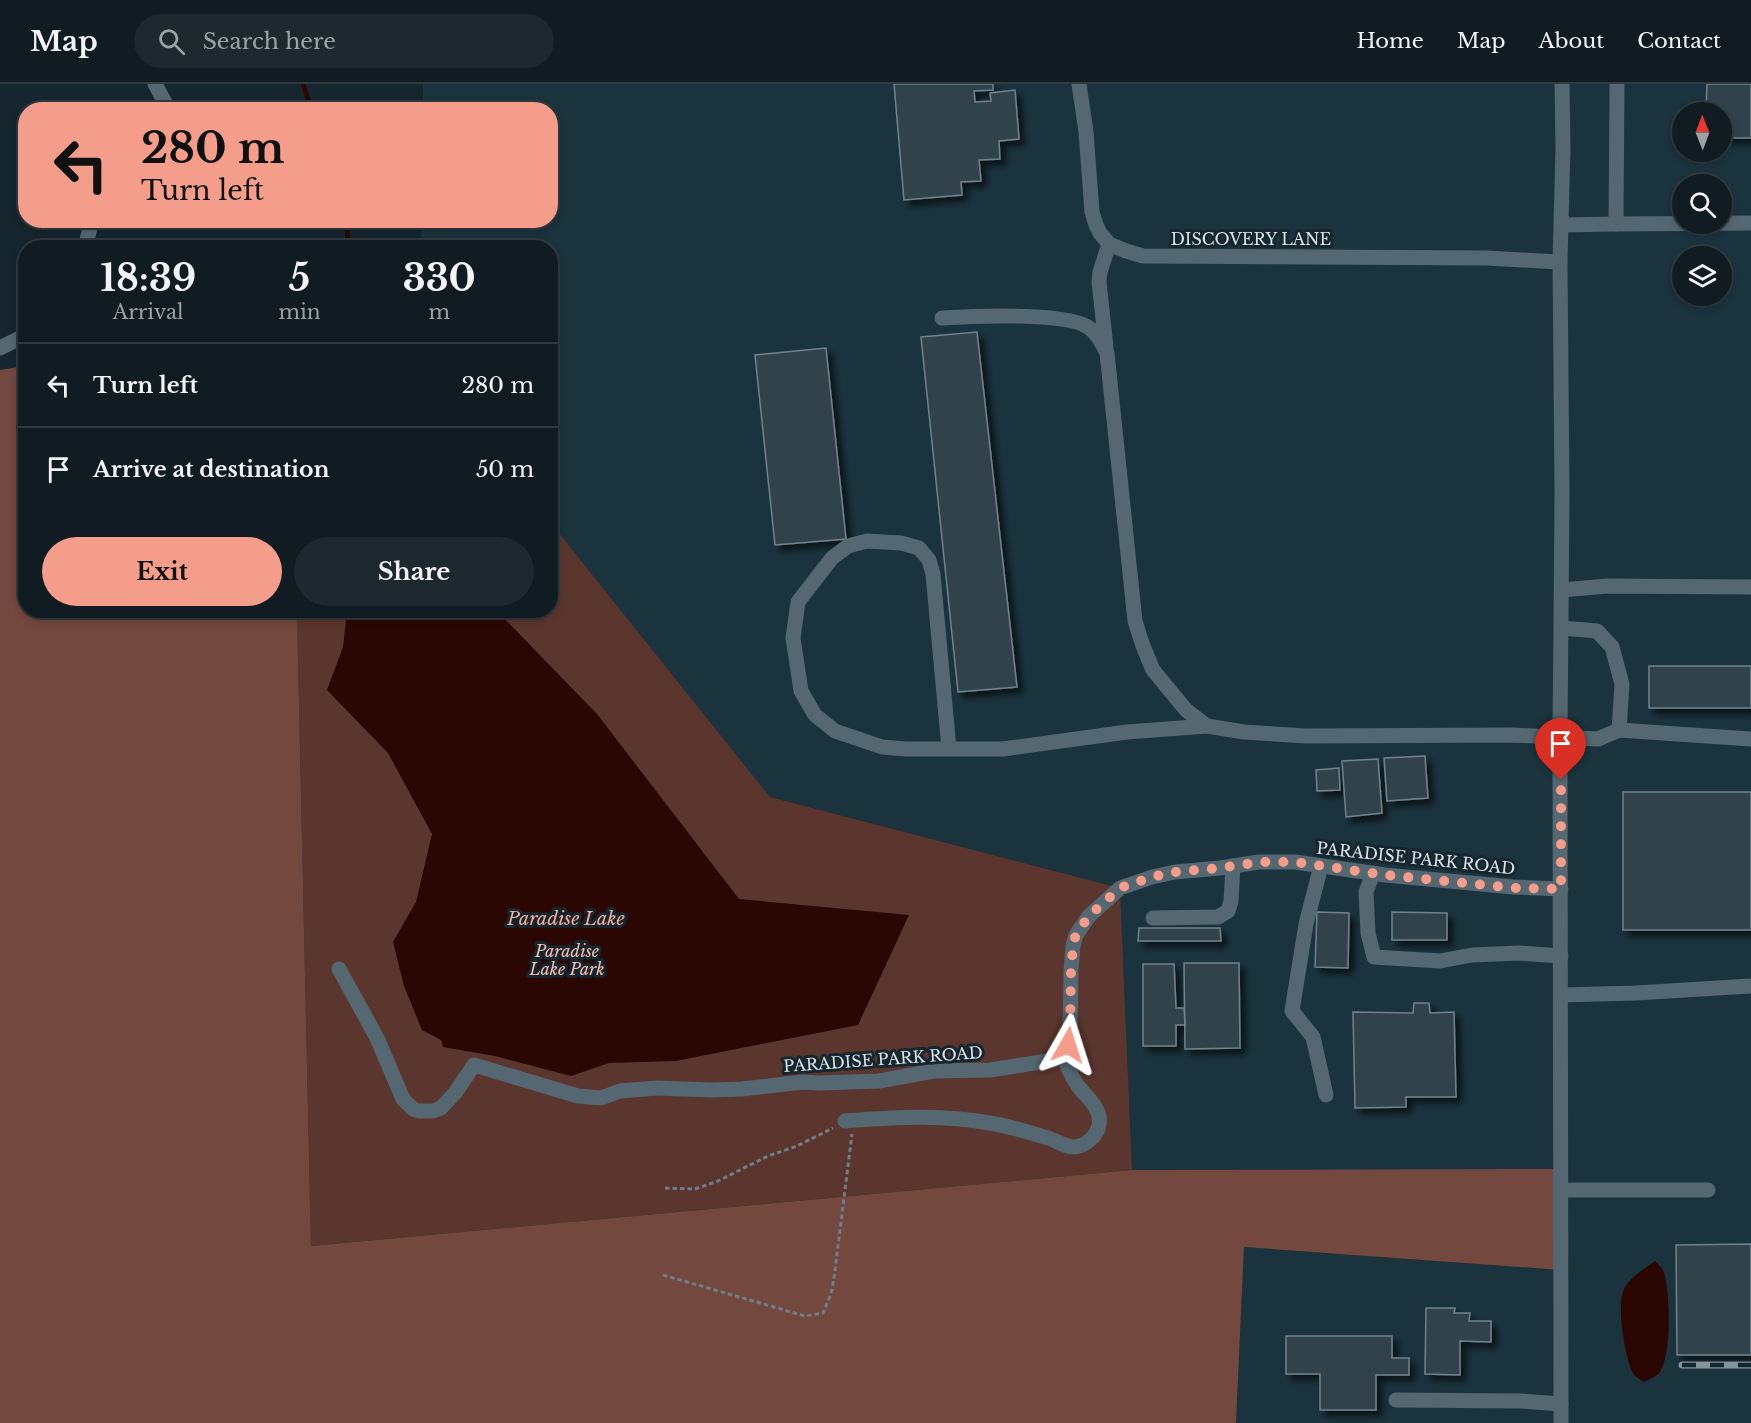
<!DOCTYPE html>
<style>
:root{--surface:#101c22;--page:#1e292f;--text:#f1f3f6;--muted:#9ca1a5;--line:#303a40;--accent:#f49d8b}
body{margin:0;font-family:"Libre Baskerville",serif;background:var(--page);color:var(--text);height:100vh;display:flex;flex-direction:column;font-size:22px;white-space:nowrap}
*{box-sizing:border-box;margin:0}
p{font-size:20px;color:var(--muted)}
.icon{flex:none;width:33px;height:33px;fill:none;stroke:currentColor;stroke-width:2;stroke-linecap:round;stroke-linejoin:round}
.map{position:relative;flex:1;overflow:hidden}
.sheet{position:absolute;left:18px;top:156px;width:540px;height:378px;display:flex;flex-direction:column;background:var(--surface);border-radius:24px;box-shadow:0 3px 9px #0003,0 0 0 2px var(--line)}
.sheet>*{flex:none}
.hud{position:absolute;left:18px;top:18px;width:540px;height:126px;border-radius:24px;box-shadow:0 3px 9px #0003,0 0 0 2px var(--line);background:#f49d8b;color:#111;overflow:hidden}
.needle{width:39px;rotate:359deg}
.fabs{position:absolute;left:1672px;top:18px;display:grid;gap:12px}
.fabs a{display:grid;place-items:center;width:60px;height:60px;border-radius:50%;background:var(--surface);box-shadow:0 3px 9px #0003,0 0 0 2px var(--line);font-size:30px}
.pin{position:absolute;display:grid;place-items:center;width:51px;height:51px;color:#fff;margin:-62px -26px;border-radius:50% 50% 50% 0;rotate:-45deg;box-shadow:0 0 6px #0007}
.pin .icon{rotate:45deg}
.me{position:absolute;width:66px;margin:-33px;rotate:6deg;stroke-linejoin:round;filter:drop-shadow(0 0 4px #0008)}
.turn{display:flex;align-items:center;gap:21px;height:126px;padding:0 24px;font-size:27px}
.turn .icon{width:78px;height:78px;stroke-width:2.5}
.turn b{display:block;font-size:42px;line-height:51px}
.eta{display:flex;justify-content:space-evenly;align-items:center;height:102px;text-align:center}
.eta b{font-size:36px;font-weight:700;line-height:42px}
.cta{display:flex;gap:12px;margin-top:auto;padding:12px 24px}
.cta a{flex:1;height:69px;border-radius:36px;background:var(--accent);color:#111;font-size:24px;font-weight:700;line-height:69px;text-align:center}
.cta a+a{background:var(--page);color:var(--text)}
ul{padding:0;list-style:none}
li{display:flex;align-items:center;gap:18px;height:84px;padding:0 24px;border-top:2px solid var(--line)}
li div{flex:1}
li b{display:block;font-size:22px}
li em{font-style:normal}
header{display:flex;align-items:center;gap:36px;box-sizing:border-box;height:84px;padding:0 30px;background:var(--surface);border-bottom:2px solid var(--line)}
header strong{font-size:28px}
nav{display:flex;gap:33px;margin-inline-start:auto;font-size:21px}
.search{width:420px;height:54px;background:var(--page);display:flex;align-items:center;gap:15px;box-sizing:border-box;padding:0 21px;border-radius:33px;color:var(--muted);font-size:22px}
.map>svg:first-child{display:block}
</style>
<header>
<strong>Map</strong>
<div class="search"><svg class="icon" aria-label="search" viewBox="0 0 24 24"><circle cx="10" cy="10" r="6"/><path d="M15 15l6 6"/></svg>Search here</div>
<nav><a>Home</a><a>Map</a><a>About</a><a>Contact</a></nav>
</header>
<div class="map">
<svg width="1751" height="1339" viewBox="0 0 1751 1339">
<defs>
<filter id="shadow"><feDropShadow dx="5.5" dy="5.5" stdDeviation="3" flood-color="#0009"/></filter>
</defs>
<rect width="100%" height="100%" fill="#16262e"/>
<!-- built -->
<path fill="#1b333d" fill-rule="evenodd" d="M 423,0 L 1751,0 L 1751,1339 L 1236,1339 L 1244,1163 L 1561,1186 L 1561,1086 L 1132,1086 L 1120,804 L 770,713 L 551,439 L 550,164 L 421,164 L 422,137 L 550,136 L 550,26 L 423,25 ZM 1683,28 L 1722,28 L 1722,68 L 1683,68 ZM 1683,100 L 1722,100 L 1722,140 L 1683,140 ZM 1683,172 L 1722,172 L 1722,212 L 1683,212 Z"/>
<!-- green -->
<g fill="#5a362e">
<path d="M 421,154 L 421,163 L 330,163 Z"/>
<path d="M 551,439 L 770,713 L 1120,804 L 1132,1086 L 311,1162 L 297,527 L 550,526 Z"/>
</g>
<!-- forest -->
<path fill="#72483f" d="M 25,282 L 26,526 L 297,527 L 311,1162 L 1132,1086 L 1561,1085 L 1561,1186 L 1244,1163 L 1236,1339 L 0,1339 L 0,286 Z"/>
<!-- water -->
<g fill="#2a0703">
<path d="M 347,527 L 497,527 L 597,630 L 739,815 L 909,831 L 858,941 L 676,977 L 609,979 L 571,992 L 495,972 L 443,963 L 441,956 L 422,946 L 404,902 L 393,858 L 416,818 L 432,750 L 388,669 L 327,606 L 343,563 Z"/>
<path d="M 1655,1177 C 1658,1180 1662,1184 1664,1188 C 1670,1209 1672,1269 1660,1288 C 1657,1293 1649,1295 1644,1298 C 1640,1295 1635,1293 1633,1289 C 1625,1275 1616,1220 1624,1205 C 1630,1193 1644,1185 1655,1177 Z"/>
</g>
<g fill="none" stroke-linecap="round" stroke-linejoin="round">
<!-- stream -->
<g stroke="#2a0703" stroke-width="4.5">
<path d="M 303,0 L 312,26"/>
<path d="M 346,136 L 349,164"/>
</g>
</g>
<!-- building -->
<g fill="#31424b" stroke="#70838c" stroke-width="1.5" filter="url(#shadow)">
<path d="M 894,0 L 993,0 L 993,6 L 974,7 L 975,18 L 991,17 L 990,9 L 1015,6 L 1019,55 L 999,57 L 1000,75 L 979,76 L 981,97 L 961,98 L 962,111 L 904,116 Z"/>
<path d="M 1707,0 L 1751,0 L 1751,54 L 1722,54 L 1722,28 L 1706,28 Z"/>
<path d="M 977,248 L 1017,603 L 958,608 L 921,253 Z"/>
<path d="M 826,264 L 846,455 L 775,461 L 755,271 Z"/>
<rect x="1649" y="582" width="102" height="42"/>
<path d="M 1425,672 L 1428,714 L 1387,717 L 1384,674 Z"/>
<path d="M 1378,675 L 1382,729 L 1346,733 L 1342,677 Z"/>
<path d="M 1339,684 L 1340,706 L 1317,707 L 1316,686 Z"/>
<rect x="1623" y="708" width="128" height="138"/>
<path d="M 1317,828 L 1349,829 L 1348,884 L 1315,883 Z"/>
<path d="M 1392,828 L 1447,829 L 1447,856 L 1392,856 Z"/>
<path d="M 1139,844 L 1220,844 L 1221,857 L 1138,857 Z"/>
<path d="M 1184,879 L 1239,879 L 1240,964 L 1185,965 Z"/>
<path d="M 1143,880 L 1174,880 L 1176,924 L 1184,924 L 1185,941 L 1176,941 L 1176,962 L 1143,962 Z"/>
<path d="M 1414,919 L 1429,919 L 1430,929 L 1454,928 L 1456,1013 L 1406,1013 L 1406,1023 L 1355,1024 L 1353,928 L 1413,929 Z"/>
<path d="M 1751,1160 L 1751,1271 L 1677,1271 L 1676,1161 Z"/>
<path d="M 1426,1224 L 1455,1224 L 1454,1229 L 1470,1229 L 1469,1237 L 1491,1237 L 1491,1258 L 1460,1257 L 1460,1291 L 1425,1290 Z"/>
<path d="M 1286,1252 L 1392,1252 L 1392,1274 L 1409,1274 L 1409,1291 L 1376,1291 L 1376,1326 L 1320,1326 L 1320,1290 L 1286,1290 Z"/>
</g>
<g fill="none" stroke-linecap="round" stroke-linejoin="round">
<!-- path -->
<g stroke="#717e85" stroke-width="3" stroke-dasharray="4.5 3" stroke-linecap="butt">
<path d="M 665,1104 L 695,1105 L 718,1097 L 768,1072 L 797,1062 L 833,1044"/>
<path d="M 663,1191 L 805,1232 L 823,1229 L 831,1210 L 834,1194 L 852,1050"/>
</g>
<!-- minor -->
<g stroke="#556770" stroke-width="15">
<path d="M 155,0 L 169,26"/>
<path d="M 1079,0 L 1086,48 L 1092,128 L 1096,141 L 1100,149 L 1109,160 L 1126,167 L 1143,172 L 1487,174 L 1560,178"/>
<path d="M 1617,0 L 1616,140 L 1751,139"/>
<path d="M 1561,141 L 1616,140"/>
<path d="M 85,164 L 92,136"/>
<path d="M 942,234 C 972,232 1065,228 1088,243 C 1097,249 1102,259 1107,269 L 1135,537 L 1143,562 L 1153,586 L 1186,626 L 1207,642 L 1244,648 L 1306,652 L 1512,651 L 1598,655 L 1619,646 L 1622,600 L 1612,563 L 1597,547 L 1562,544"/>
<path d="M 1106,263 L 1099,198 L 1100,188 L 1109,160"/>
<path d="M 0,264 L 26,251"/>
<path d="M 1562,506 L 1607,502 L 1751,503"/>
<path d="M 1619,646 L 1751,655"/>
<path d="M 949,665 L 933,490 L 929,476 L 919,464 L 901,459 L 867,457 L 848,462 L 832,474 L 798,518 L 793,554 L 801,607 L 815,631 L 835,647 L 882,663 L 906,665 L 1003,665 L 1127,648 L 1207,642"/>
<path d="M 1321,782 L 1306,840 L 1292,927 L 1313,953 L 1326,1011"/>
<path d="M 1373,789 L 1366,808 L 1368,849 L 1374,873 L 1440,877 L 1472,871 L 1519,869 L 1561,872"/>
<path d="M 1153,834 L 1218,833 L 1228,827 L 1231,817 L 1233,782"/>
<path d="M 339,885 L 377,954 L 403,1015 L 413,1025 L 419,1027 L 433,1027 L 441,1024 L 455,1009 L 474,981 L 578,1012 L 601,1014 L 620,1007 L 657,1004 L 712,1006 L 742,1005 L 803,998 L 820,999 L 879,997 L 934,987 L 990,986 L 1054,976 L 1063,969 L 1070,952 L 1071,886 L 1073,862 L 1076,851 L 1089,832 L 1120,804 L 1152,793 L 1175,788 L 1220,784 L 1259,778 L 1295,778 L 1385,791 L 1513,803 L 1561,805"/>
<path d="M 1561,911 L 1636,909 L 1751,902"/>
<path d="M 845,1037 C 896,1033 946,1030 995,1040 C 1013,1043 1031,1049 1048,1054 C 1057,1057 1065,1063 1074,1063 C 1086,1062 1097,1052 1099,1041 C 1102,1024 1087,1014 1078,1002 C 1071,992 1066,981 1063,969"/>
<path d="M 1561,1106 L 1708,1106"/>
<path d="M 1396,1316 L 1521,1317 L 1561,1320"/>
<path d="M 1561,1339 L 1560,653 L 1562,410 L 1560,178 L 1563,64 L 1562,0"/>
</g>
<!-- rail casing -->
<g stroke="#87939a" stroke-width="7">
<path id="rail" d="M 1682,1281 L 1751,1281"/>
</g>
<!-- rail -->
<use href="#rail" stroke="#16262e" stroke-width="4.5" stroke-dasharray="14" stroke-linecap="butt"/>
</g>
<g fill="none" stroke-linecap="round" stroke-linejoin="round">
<!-- route -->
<path stroke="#f49d8b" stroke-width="10" stroke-dasharray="0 18" d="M 1068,961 L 1070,952 L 1071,886 L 1073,862 L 1076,850 L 1089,832 L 1120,804 L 1152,793 L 1175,788 L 1220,784 L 1260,778 L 1295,778 L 1385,791 L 1514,804 L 1561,805 L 1561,696"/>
</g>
<g text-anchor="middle" stroke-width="6" stroke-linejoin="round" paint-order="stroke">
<!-- street labels -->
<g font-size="16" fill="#d9e3e8" stroke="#16262e">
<text x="1251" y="161">DISCOVERY LANE</text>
<text transform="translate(1416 774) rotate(6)" y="6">PARADISE PARK ROAD</text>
<text transform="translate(883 975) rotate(-4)" y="6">PARADISE PARK ROAD</text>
</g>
<!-- park labels -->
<g font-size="16" font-style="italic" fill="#fbbfb2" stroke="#16262e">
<text x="567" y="873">Paradise<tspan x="567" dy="18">Lake Park</tspan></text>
</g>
<!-- water labels -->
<g font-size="18" font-style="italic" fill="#f7ad9d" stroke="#16262e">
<text x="566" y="841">Paradise Lake</text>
</g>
</g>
</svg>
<div class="fabs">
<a><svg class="needle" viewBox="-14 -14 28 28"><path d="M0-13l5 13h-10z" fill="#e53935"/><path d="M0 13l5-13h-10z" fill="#9ca1a5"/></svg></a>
<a><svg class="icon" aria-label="search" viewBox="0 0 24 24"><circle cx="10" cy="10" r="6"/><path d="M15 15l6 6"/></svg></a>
<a><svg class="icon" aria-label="layers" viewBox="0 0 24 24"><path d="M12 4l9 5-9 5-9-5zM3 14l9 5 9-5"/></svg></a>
</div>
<div class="pin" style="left:1561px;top:696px;background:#d93025"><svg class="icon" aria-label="arrive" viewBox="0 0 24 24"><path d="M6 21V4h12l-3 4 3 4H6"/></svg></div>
<svg class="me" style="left:1068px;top:961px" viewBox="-20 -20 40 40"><path d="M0-17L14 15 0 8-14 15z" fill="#f49d8b" stroke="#fff" stroke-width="4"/></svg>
<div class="hud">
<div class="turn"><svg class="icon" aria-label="left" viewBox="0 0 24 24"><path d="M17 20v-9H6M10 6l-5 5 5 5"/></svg><div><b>280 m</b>Turn left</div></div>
</div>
<section class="sheet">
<div class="eta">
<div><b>18:39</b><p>Arrival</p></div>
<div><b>5</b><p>min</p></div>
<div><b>330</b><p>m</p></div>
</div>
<ul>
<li><svg class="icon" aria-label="left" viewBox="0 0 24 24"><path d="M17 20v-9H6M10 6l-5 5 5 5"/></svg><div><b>Turn left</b></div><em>280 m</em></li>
<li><svg class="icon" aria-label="arrive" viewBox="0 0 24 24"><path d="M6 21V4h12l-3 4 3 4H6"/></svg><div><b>Arrive at destination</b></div><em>50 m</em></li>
</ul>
<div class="cta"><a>Exit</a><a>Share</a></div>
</section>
</div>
